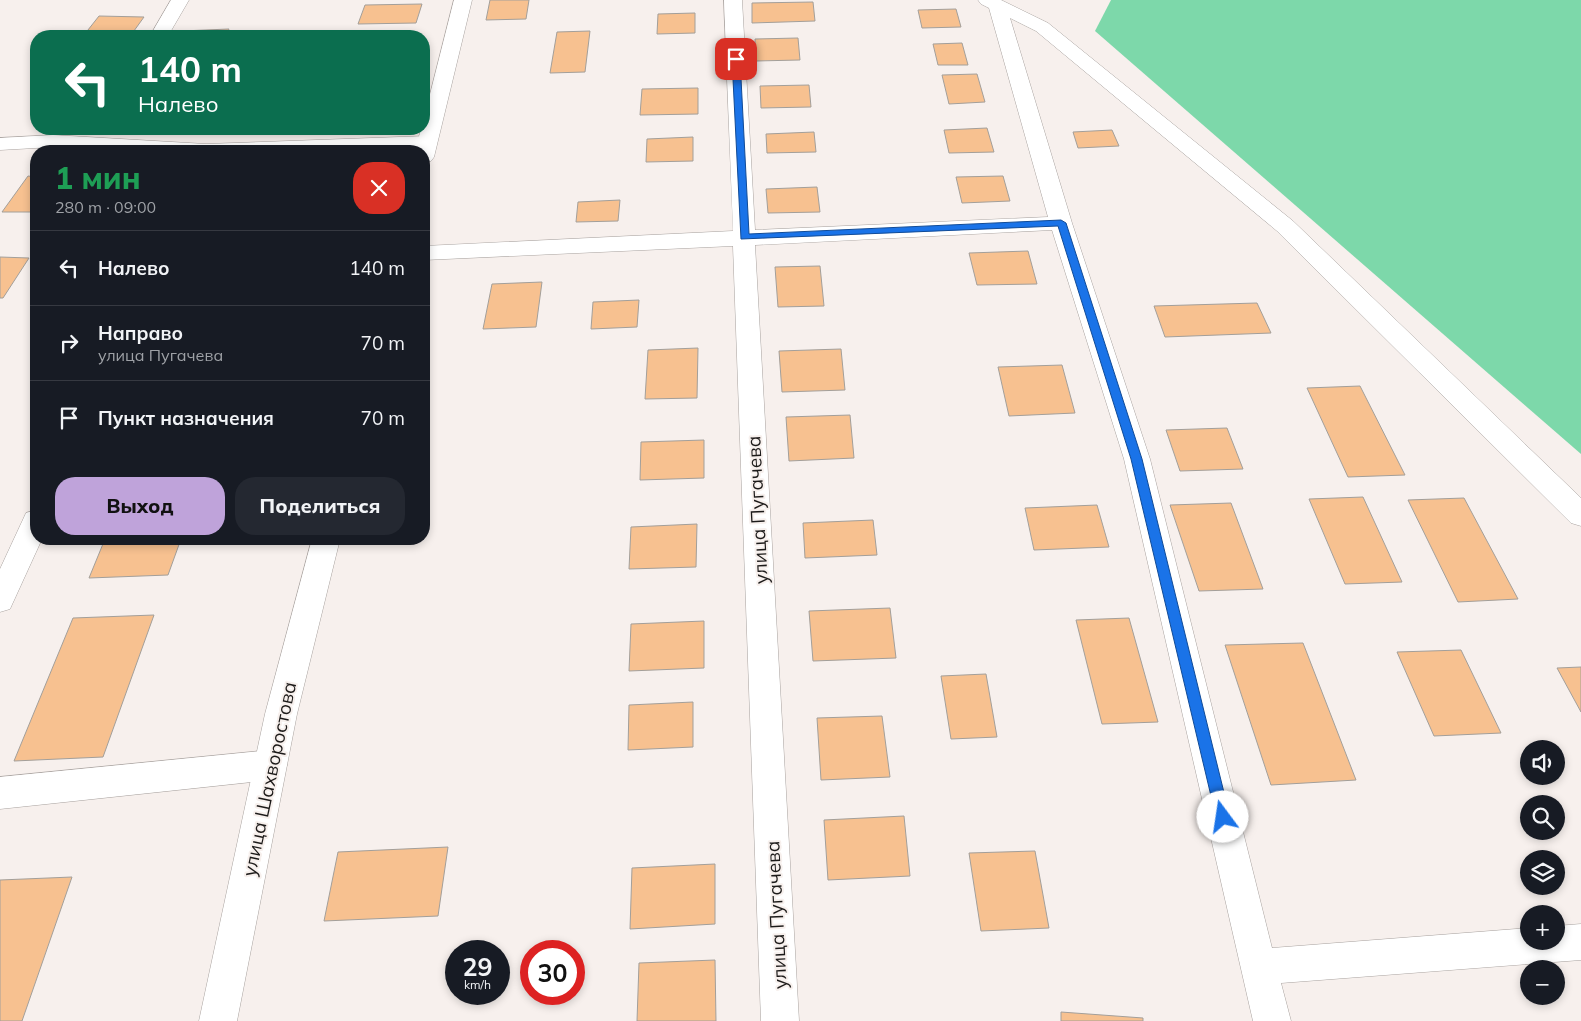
<!DOCTYPE html>
<html lang="ru">
<meta charset="utf-8">
<style>
:root{--surface:#171b24;--page:#242831;--text:#f1f3f6;--muted:#9ea1a6;--line:#363941;--accent:#bfa3da}
body{margin:0;font-family:Mulish,sans-serif;background:var(--page);color:var(--text);height:100vh;display:flex;flex-direction:column;font-size:19px;white-space:nowrap}
*{box-sizing:border-box;margin:0}
p{font-size:16px;color:var(--muted)}
.icon{flex:none;width:28px;height:28px;fill:none;stroke:currentColor;stroke-width:2;stroke-linecap:round;stroke-linejoin:round}
.map{position:relative;flex:1;overflow:hidden}
.sheet{position:absolute;left:30px;top:145px;width:400px;height:400px;display:flex;flex-direction:column;background:var(--surface);border-radius:20px;box-shadow:0 2px 8px #0003}
.sheet>*{flex:none}
.hud{position:absolute;left:30px;top:30px;width:400px;height:105px;border-radius:20px;box-shadow:0 2px 8px #0003;background:#0b6e4f;color:#fff;overflow:hidden}
.buttons{position:absolute;left:1520px;top:740px;display:grid;gap:10px}
.buttons a{display:grid;place-items:center;width:45px;height:45px;border-radius:50%;background:var(--surface);box-shadow:0 2px 8px #0003;font-size:25px}
.speed{position:absolute;left:445px;top:940px;display:flex;gap:10px;font-size:25px;font-weight:700;text-align:center}
.speed>*{display:grid;place-content:center;width:65px;height:65px;border-radius:50%;background:var(--surface);box-shadow:0 2px 8px #0003;line-height:1}
.speed small{font-size:12px;font-weight:400}
.speed .limit{border:8px solid #d22;background:#fff;color:#111}
.pin{position:absolute;display:grid;place-items:center;width:42px;height:42px;color:#fff;margin:-21px;border-radius:10px;box-shadow:0 2px 8px #0006}
.me{position:absolute;width:55px;margin:-28px;rotate:346deg;stroke-linejoin:round;filter:drop-shadow(0 0 4px #0008)}
.turn{display:flex;align-items:center;gap:18px;height:105px;padding:0 25px;font-size:22px}
.turn .icon{width:65px;height:65px;stroke-width:2.5}
.turn b{display:block;font-size:35px;line-height:42px}
.round{display:grid;place-items:center;flex:none;width:52px;height:52px;border-radius:20px;background:var(--page)}
.overview{display:flex;align-items:center;justify-content:space-between;height:85px;padding:0 25px}
h1{font-size:30px;font-weight:800;line-height:38px;color:#1e9e55}
.primary-button{display:flex;gap:10px;margin-top:auto;padding:10px 25px}
.primary-button a{flex:1;height:58px;border-radius:20px;background:var(--accent);color:#111;font-size:20px;font-weight:800;line-height:58px;text-align:center}
.primary-button a+a{background:var(--page);color:var(--text)}
ul{padding:0;list-style:none}
li{display:flex;align-items:center;gap:15px;height:75px;padding:0 25px;border-top:1px solid var(--line)}
li div{flex:1}
li b{display:block;font-size:19px}
li em{font-style:normal}
.map>svg:first-child{display:block}
</style>
<div class="map">
<svg width="1581" height="1021" viewBox="0 0 1581 1021">
<rect width="100%" height="100%" fill="#f7f0ed"/>
<!-- green -->
<path fill="#7dd8aa" d="M 1111,0 L 1581,0 L 1581,454 L 1095,31 Z"/>
<!-- building -->
<g fill="#f7c190" stroke="#a39f9a">
<path d="M 490,0 L 529,0 L 526,19 L 486,20 Z"/>
<path d="M 813,2 L 815,21 L 752,23 L 752,3 Z"/>
<path d="M 422,4 L 416,23 L 358,24 L 365,5 Z"/>
<path d="M 956,9 L 961,27 L 922,28 L 918,10 Z"/>
<path d="M 695,13 L 695,33 L 657,34 L 658,14 Z"/>
<path d="M 99,16 L 144,17 L 131,35 L 84,35 Z"/>
<path d="M 229,29 L 226,36 L 179,36 L 182,31 Z"/>
<path d="M 402,31 L 401,36 L 366,36 L 368,32 Z"/>
<path d="M 590,31 L 585,72 L 550,73 L 557,32 Z"/>
<path d="M 798,38 L 800,60 L 756,61 L 755,39 Z"/>
<path d="M 962,43 L 968,65 L 938,65 L 933,44 Z"/>
<path d="M 977,74 L 985,102 L 949,104 L 942,75 Z"/>
<path d="M 809,85 L 811,107 L 761,108 L 760,86 Z"/>
<path d="M 698,88 L 698,114 L 640,115 L 642,89 Z"/>
<path d="M 987,128 L 994,152 L 949,153 L 944,130 Z"/>
<path d="M 141,129 L 185,129 L 183,132 L 138,133 Z"/>
<path d="M 1112,130 L 1119,146 L 1078,148 L 1073,132 Z"/>
<path d="M 814,132 L 816,152 L 767,153 L 766,134 Z"/>
<path d="M 693,137 L 693,161 L 646,162 L 647,139 Z"/>
<path d="M 28,176 L 36,177 L 36,212 L 2,212 Z"/>
<path d="M 1003,176 L 1010,201 L 962,203 L 956,177 Z"/>
<path d="M 817,187 L 820,212 L 768,213 L 766,189 Z"/>
<path d="M 620,200 L 618,221 L 576,222 L 578,202 Z"/>
<path d="M 1028,251 L 1037,284 L 977,285 L 969,253 Z"/>
<path d="M 0,257 L 29,258 L 3,298 L 0,298 Z"/>
<path d="M 820,266 L 824,306 L 778,307 L 775,267 Z"/>
<path d="M 542,282 L 536,327 L 483,329 L 492,284 Z"/>
<path d="M 639,300 L 637,327 L 591,329 L 593,302 Z"/>
<path d="M 1257,303 L 1271,333 L 1165,337 L 1154,306 Z"/>
<path d="M 698,348 L 697,398 L 645,399 L 648,350 Z"/>
<path d="M 841,349 L 845,390 L 782,392 L 779,351 Z"/>
<path d="M 1062,365 L 1075,413 L 1009,416 L 998,367 Z"/>
<path d="M 1360,386 L 1405,475 L 1348,477 L 1307,388 Z"/>
<path d="M 850,415 L 854,458 L 789,461 L 786,417 Z"/>
<path d="M 1227,428 L 1243,469 L 1180,471 L 1166,430 Z"/>
<path d="M 704,440 L 704,478 L 640,480 L 641,442 Z"/>
<path d="M 1363,497 L 1402,582 L 1345,584 L 1309,499 Z"/>
<path d="M 1464,498 L 1518,599 L 1458,602 L 1408,500 Z"/>
<path d="M 1231,503 L 1263,589 L 1199,591 L 1170,505 Z"/>
<path d="M 1097,505 L 1109,547 L 1034,550 L 1025,508 Z"/>
<path d="M 873,520 L 877,555 L 805,558 L 803,523 Z"/>
<path d="M 697,524 L 696,567 L 629,569 L 631,527 Z"/>
<path d="M 105,539 L 181,539 L 168,575 L 89,578 Z"/>
<path d="M 890,608 L 896,658 L 813,661 L 809,611 Z"/>
<path d="M 154,615 L 103,757 L 14,761 L 73,618 Z"/>
<path d="M 1129,618 L 1158,722 L 1102,724 L 1076,620 Z"/>
<path d="M 704,621 L 704,668 L 629,671 L 631,624 Z"/>
<path d="M 1303,643 L 1356,780 L 1271,785 L 1225,645 Z"/>
<path d="M 1461,650 L 1501,733 L 1434,736 L 1397,652 Z"/>
<path d="M 1581,667 L 1581,712 L 1557,668 Z"/>
<path d="M 986,674 L 997,737 L 951,739 L 941,676 Z"/>
<path d="M 693,702 L 693,747 L 628,750 L 629,705 Z"/>
<path d="M 882,716 L 890,777 L 821,780 L 817,718 Z"/>
<path d="M 904,816 L 910,876 L 828,880 L 824,820 Z"/>
<path d="M 448,847 L 438,916 L 324,921 L 338,852 Z"/>
<path d="M 1035,851 L 1049,928 L 981,931 L 969,853 Z"/>
<path d="M 715,864 L 715,924 L 630,929 L 632,868 Z"/>
<path d="M 72,877 L 22,1021 L 0,1021 L 0,880 Z"/>
<path d="M 715,960 L 716,1021 L 637,1021 L 639,963 Z"/>
<path d="M 1061,1012 L 1143,1018 L 1143,1021 L 1061,1021 Z"/>
</g>
<g fill="none" stroke-linecap="round" stroke-linejoin="round">
<!-- minor casing -->
<g stroke="#a8a29f" stroke-width="1">
<g id="minor">
<path d="M 171,0 L 189,0 L 168,36 L 150,36 Z"/>
<path d="M 724,0 L 742,0 L 755,230 L 1048,217 L 989,8 L 981,4 L 978,0 L 1001,0 L 1048,23 L 1293,221 L 1581,498 L 1581,526 L 1571,523 L 1277,231 L 1036,31 L 1010,18 L 1072,223 L 1150,459 L 1272,948 L 1529,928 L 1529,941 L 1556,941 L 1556,926 L 1581,924 L 1581,960 L 1281,983 L 1291,1021 L 1253,1021 L 1124,459 L 1052,230 L 755,245 L 799,1021 L 761,1021 L 733,246 L 424,260 L 424,246 L 733,231 Z"/>
<path d="M 53,135 L 206,144 L 427,136 L 434,138 L 437,142 L 434,146 L 427,148 L 341,151 L 123,151 L 53,147 L 0,150 L 0,138 Z"/>
<path d="M 36,510 L 36,539 L 42,539 L 10,609 L 0,612 L 0,569 L 26,513 Z"/>
<path d="M 271,750 L 282,754 L 287,765 L 282,776 L 271,780 L 0,809 L 0,777 Z"/>
</g>
</g>
<!-- tertiary casing -->
<g stroke="#a8a29f" stroke-width="1">
<g id="tertiary">
<path d="M 454,0 L 472,0 L 434,157 L 431,161 L 424,163 L 424,151 L 415,151 L 421,129 L 424,129 L 424,118 Z"/>
<path d="M 312,539 L 340,539 L 297,714 L 237,1021 L 199,1021 L 265,714 Z"/>
</g>
</g>
<!-- minor -->
<use href="#minor" fill="#fff" fill-rule="evenodd"/>
<!-- tertiary -->
<use href="#tertiary" fill="#fff" fill-rule="evenodd"/>
</g>
<!-- route -->
<path fill="#1a73e8" stroke="#114b97" d="M 736,57 L 740,59 L 749,234 L 1061,220 L 1066,223 L 1142,459 L 1230,817 L 1228,821 L 1223,823 L 1218,821 L 1216,817 L 1131,459 L 1058,226 L 741,239 L 732,59 Z"/>
<g text-anchor="middle" stroke-width="4" stroke-linejoin="round" paint-order="stroke">
<!-- street labels -->
<g font-size="19" fill="#1c1a19" stroke="#f7f0ed">
<text transform="translate(757 510) rotate(-93)" y="7">улица Пугачева</text>
<text transform="translate(269 779) rotate(-78)" y="7">улица Шахворостова</text>
<text transform="translate(776 915) rotate(-93)" y="7">улица Пугачева</text>
</g>
</g>
</svg>
<div class="buttons">
<a><svg class="icon" aria-label="sound" viewBox="0 0 24 24"><path d="M4 9h4l5-4v14l-5-4H4zM17 9q2 3 0 6"/></svg></a>
<a><svg class="icon" aria-label="search" viewBox="0 0 24 24"><circle cx="10" cy="10" r="6"/><path d="M15 15l6 6"/></svg></a>
<a><svg class="icon" aria-label="layers" viewBox="0 0 24 24"><path d="M12 4l9 5-9 5-9-5zM3 14l9 5 9-5"/></svg></a>
<a>+</a>
<a>−</a>
</div>
<div class="speed"><div>29<small>km/h</small></div><div class="limit">30</div></div>
<div class="pin" style="left:736px;top:59px;background:#d93025"><svg class="icon" aria-label="arrive" viewBox="0 0 24 24"><path d="M6 21V4h12l-3 4 3 4H6"/></svg></div>
<svg class="me" style="left:1223px;top:817px" viewBox="-20 -20 40 40"><circle r="19" fill="#fff"/><path d="M0-13L10 11 0 6-10 11z" fill="#1a73e8"/></svg>
<div class="hud">
<div class="turn"><svg class="icon" aria-label="left" viewBox="0 0 24 24"><path d="M17 20v-9H6M10 6l-5 5 5 5"/></svg><div><b>140 m</b>Налево</div></div>
</div>
<section class="sheet">
<div class="overview"><div><h1>1 мин</h1><p>280 m · 09:00</p></div><a class="round" style="background:#d93025;color:#fff"><svg class="icon" aria-label="close" viewBox="0 0 24 24"><path d="M6 6l12 12M18 6L6 18"/></svg></a></div>
<ul>
<li><svg class="icon" aria-label="left" viewBox="0 0 24 24"><path d="M17 20v-9H6M10 6l-5 5 5 5"/></svg><div><b>Налево</b></div><em>140 m</em></li>
<li><svg class="icon" aria-label="right" viewBox="0 0 24 24"><path d="M7 20v-9h11M14 6l5 5-5 5"/></svg><div><b>Направо</b><p>улица Пугачева</p></div><em>70 m</em></li>
<li><svg class="icon" aria-label="arrive" viewBox="0 0 24 24"><path d="M6 21V4h12l-3 4 3 4H6"/></svg><div><b>Пункт назначения</b></div><em>70 m</em></li>
</ul>
<div class="primary-button"><a>Выход</a><a>Поделиться</a></div>
</section>
</div>
